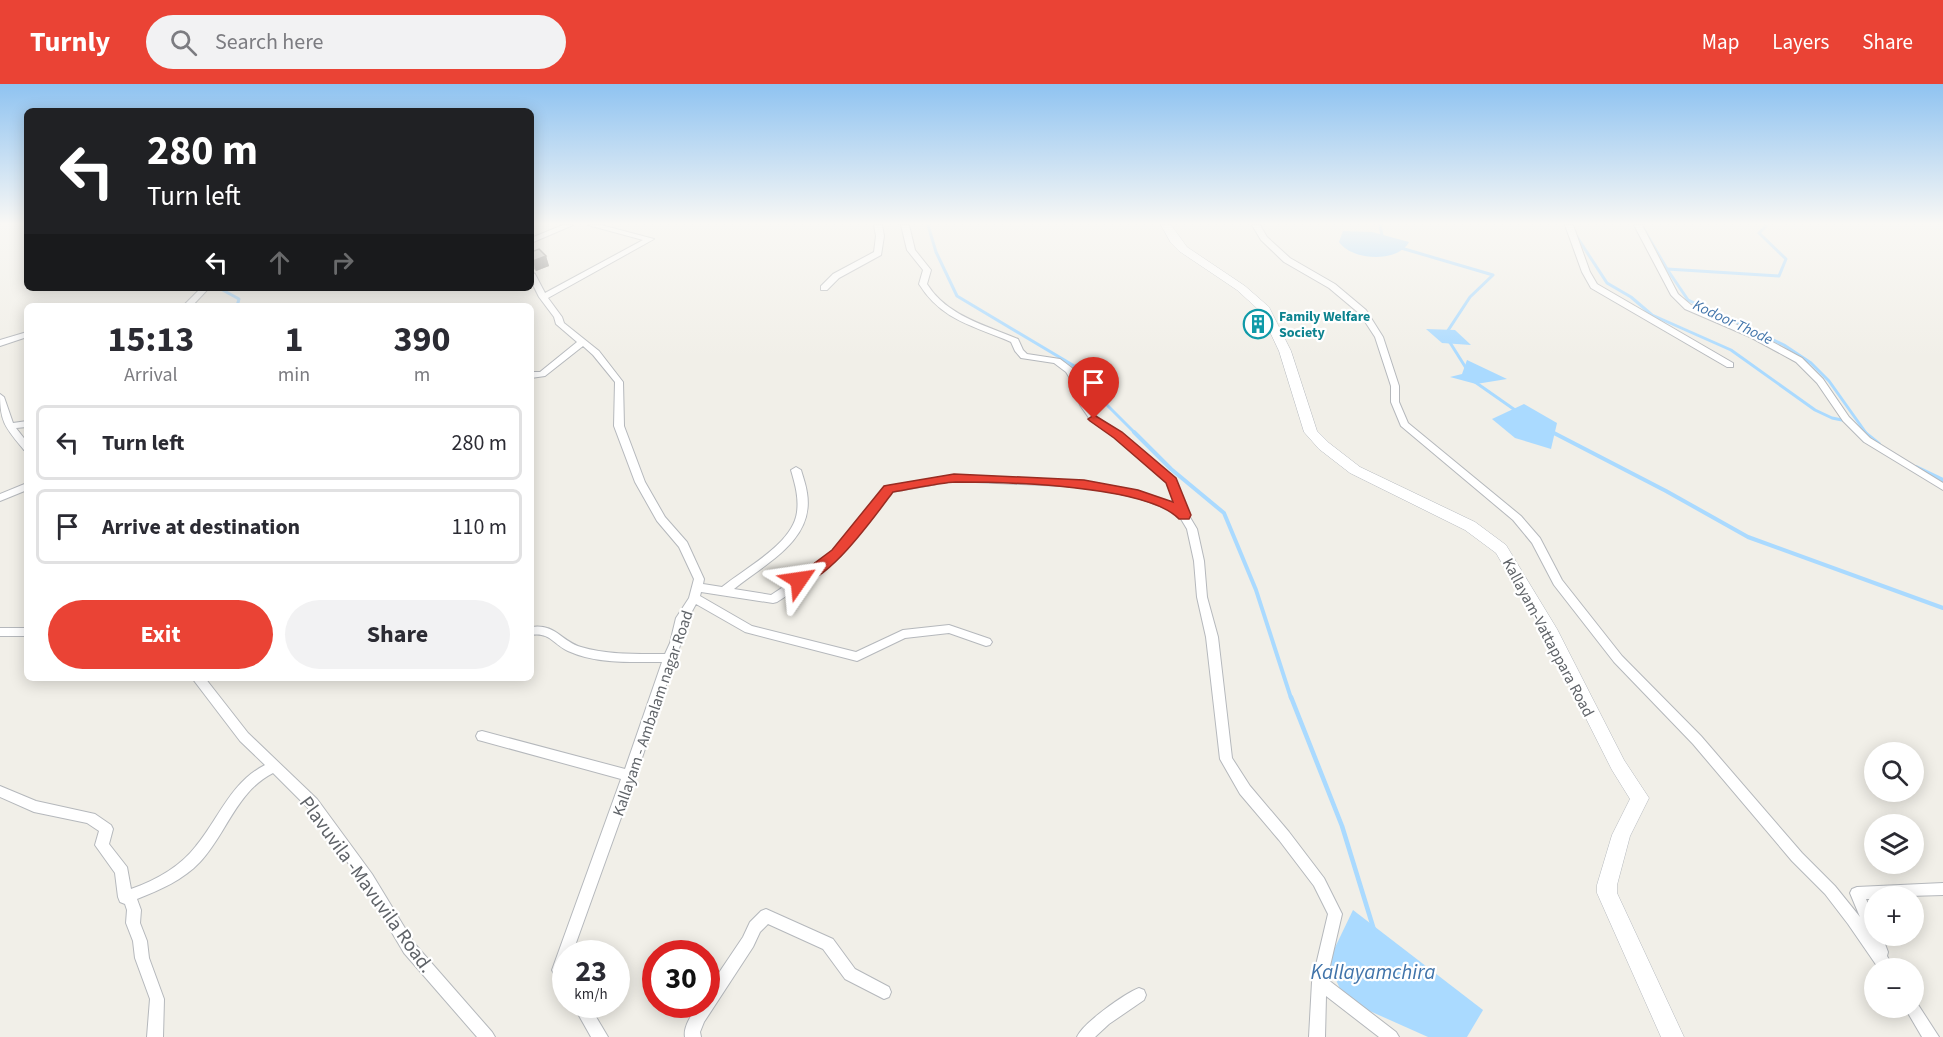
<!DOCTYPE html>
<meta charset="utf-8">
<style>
:root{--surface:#fff;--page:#f2f2f3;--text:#2b2b33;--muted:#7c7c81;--line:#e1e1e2;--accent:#ea4335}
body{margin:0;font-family:"Source Sans 3",sans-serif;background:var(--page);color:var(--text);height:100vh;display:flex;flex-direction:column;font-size:22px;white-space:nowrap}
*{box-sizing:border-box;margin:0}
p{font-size:20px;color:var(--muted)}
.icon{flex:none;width:33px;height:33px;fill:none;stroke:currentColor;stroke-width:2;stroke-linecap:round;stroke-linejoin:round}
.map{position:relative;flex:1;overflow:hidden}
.side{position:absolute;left:24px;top:219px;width:510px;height:378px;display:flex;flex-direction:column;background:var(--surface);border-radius:9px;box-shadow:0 3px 15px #0003}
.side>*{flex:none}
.banner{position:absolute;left:24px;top:24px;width:510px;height:183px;border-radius:9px;box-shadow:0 3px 15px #0003;background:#202124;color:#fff;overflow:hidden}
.fabs{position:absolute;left:1864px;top:658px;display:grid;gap:12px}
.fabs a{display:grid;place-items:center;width:60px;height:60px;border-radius:50%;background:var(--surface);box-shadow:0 3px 15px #0003;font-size:30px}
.speed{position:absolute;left:552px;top:856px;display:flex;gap:12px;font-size:30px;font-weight:700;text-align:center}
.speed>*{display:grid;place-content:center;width:78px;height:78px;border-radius:50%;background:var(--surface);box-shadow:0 3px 15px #0003;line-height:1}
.speed small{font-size:15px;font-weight:400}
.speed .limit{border:9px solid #d22;background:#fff;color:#111}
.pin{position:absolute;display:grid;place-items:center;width:51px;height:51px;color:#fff;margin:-62px -26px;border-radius:50% 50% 50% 0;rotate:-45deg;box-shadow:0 0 6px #0007}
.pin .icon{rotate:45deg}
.me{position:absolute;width:66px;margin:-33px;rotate:58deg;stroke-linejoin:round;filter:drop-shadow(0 0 4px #0008)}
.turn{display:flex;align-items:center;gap:21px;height:126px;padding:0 24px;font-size:27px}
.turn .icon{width:78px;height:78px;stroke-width:2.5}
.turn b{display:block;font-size:42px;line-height:51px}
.lanes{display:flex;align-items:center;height:57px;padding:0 24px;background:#0003;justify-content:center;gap:30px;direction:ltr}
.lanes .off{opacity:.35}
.eta{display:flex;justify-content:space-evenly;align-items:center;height:102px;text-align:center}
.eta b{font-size:36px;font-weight:700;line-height:42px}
.button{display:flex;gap:12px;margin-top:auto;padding:12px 24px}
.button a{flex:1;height:69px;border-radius:36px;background:var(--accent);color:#fff;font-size:24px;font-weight:700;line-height:69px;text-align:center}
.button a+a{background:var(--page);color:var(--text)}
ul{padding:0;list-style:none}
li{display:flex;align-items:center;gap:18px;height:75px;margin:0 12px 9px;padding:0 12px;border:3px solid var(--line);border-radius:9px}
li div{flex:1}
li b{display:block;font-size:22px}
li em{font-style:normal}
header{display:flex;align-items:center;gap:36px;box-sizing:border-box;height:84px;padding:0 30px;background:var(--accent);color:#fff}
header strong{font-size:28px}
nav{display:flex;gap:33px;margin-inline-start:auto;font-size:21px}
.search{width:420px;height:54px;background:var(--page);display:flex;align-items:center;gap:15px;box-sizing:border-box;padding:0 21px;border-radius:33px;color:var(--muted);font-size:22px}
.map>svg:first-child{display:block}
</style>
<header>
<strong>Turnly</strong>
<div class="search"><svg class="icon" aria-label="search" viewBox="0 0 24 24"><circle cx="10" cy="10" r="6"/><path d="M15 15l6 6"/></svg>Search here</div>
<nav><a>Map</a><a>Layers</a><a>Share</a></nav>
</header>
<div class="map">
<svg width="1943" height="953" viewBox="0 0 1943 953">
<rect width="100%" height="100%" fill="#f1efe8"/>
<!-- water -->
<g fill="#aadaff">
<path d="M 1343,147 L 1372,148 L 1409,158 C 1398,179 1352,177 1339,158 Z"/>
<path d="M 1426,245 L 1455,246 L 1471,261 L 1442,259 Z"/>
<path d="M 1467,276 L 1507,295 L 1476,300 L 1450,293 L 1462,290 Z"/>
<path d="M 1524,320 L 1557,339 L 1551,365 L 1515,354 L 1492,335 Z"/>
<path d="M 1353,826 L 1483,926 L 1467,953 L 1428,953 L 1345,916 L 1328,878 Z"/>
</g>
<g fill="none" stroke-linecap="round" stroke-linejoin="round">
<!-- stream-far2 -->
<g stroke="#aadaff" stroke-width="3">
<path d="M 928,141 L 936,168 L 957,212 L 1076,283 L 1086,300 L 1135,349"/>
<path d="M 1380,141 L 1382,152"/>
<path d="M 1767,141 L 1759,149 L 1786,175 L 1779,192 L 1667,185 L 1688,216 L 1784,261 L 1811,279 L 1829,297 L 1866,349"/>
<path d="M 1643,144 L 1667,185"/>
<path d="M 1577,153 L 1607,199 L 1631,213 L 1652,231 L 1731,266 L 1815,326 L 1832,334 L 1847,337"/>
<path d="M 1401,164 L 1493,191 L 1470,213 L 1447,248"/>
<path d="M 219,204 L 239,215 L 237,222"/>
<path d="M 1449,257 L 1466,284"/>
<path d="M 1475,298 L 1515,326"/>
<path d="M 1552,348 L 1554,349"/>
</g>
<!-- stream-far1 -->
<g stroke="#aadaff" stroke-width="4">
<path d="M 1134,348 L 1171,385 L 1224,429 L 1256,506 L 1291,614"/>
<path d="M 1552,348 L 1666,407 L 1748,453 L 1943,524"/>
<path d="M 1864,348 L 1879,360"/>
<path d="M 1916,383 L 1943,396"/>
</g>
<!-- stream -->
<path stroke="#aadaff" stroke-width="4.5" d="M 1291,613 L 1342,742 L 1374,846"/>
<!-- street casing -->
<g stroke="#b5b8bc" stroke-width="2">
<g id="street">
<path d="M 563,141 L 573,141 L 531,159 L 531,154 Z"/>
<path d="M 588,141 L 601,141 L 654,155 L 548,214 L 562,233 L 564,239 L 599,267 L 623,298 L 624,342 L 645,398 L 665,433 L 687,458 L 704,495 L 703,500 L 722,503 C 745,484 793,460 797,428 C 799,413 795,400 791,386 L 796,383 L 801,386 C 803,393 806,401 807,409 C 815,457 764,480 734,505 L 771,511 L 812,484 L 833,466 L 886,403 L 889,402 L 954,391 L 1084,397 L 1138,407 L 1176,421 L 1167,399 L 1115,353 L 1091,337 L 1080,321 L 1074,301 L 1066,288 L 1054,279 L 1021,274 L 1015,267 L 1011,258 C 975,242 942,237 919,200 L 923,186 L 907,166 L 901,141 L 909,141 L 915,166 L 931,186 L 927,200 C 947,232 985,241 1018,255 L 1023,266 L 1027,270 L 1060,275 L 1072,284 L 1082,301 L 1088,321 L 1097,333 L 1121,349 L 1176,397 L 1188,430 L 1197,445 L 1204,477 L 1207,513 L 1218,553 L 1232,674 L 1250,702 L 1289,748 L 1324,794 L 1342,830 L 1327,895 L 1396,948 L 1399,953 L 1379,953 L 1326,912 L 1325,953 L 1309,953 L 1312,898 L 1328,830 L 1314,802 L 1279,756 L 1240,710 L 1220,675 L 1206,553 L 1197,513 L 1194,477 L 1187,445 L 1181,435 L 1173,427 L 1136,413 L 1084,403 L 954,397 L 892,408 L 841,472 L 820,490 L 777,518 L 773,519 L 701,508 L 700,512 L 752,542 L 856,568 L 903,546 L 949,541 L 990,555 L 992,558 L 990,561 L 986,562 L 949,549 L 905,554 L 857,577 L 745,548 L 696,520 C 685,538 684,555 675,574 L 636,692 L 572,870 L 566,870 L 566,905 L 561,903 L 552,886 L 621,695 L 482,657 L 478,656 L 476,652 L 478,648 L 482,647 L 625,685 L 662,578 C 632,578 596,580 568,567 C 553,560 550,548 531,551 L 531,543 C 555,539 561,557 581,563 C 608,571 638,570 665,570 L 670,559 L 676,534 L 689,514 L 694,495 L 679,463 L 657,437 L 635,398 L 614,342 L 615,298 L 593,271 L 583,262 L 545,292 L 531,294 L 531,288 L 540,288 L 577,258 L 556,240 L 554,233 L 539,213 L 531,197 L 531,188 L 535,190 L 545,209 L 643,156 Z"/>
<path d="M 874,141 L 882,141 L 884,152 L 881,171 L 839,194 L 827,206 L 821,206 L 821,202 L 833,190 L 874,168 L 876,152 Z"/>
<path d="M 1252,141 L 1260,141 L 1267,153 L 1290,174 L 1335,200 L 1366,226 L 1383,253 L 1399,302 L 1399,318 L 1408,339 L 1521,432 L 1540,454 L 1562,496 L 1622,572 L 1701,652 L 1802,769 L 1835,802 L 1860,833 L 1850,809 L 1852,805 L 1857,803 L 1943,799 L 1943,811 L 1875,813 L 1875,815 L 1866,815 L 1875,836 L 1875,852 L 1882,852 L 1888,868 L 1887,872 L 1894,885 L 1879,885 L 1848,840 L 1825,810 L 1792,777 L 1693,660 L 1614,578 L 1554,501 L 1532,459 L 1513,436 L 1401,342 L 1391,318 L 1391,302 L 1375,253 L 1360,230 L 1329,204 L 1284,178 L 1261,156 Z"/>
<path d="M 1565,141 L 1573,141 L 1590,188 L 1597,200 L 1733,279 L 1733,283 L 1727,283 L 1591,204 L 1582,188 Z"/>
<path d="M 1634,141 L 1642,141 L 1678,210 L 1691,221 L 1756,249 L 1802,274 L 1823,295 L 1849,333 L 1870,354 L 1943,399 L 1943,406 L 1864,358 L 1843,337 L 1817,299 L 1796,278 L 1750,253 L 1685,225 L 1671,211 Z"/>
<path d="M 201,204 L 209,204 L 192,222 L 183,222 Z"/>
<path d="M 27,248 L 27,253 L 0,262 L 0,256 Z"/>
<path d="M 0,310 L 4,313 L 13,339 L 27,337 L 27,343 L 16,344 L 27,358 L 27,367 L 24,366 C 6,344 0,339 0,310 Z"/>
<path d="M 27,399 L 27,406 L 0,417 L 0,410 Z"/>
<rect x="0" y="544" width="27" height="8"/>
<path d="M 192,594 L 205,594 L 248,649 L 317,715 L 372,790 L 414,859 L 492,948 L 495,953 L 477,953 L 404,869 L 362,798 L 307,723 L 273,689 C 236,708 227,749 200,778 C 183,796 160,806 137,815 L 141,826 L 140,839 L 147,857 L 149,874 L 164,915 L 163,953 L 147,953 L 150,915 L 135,874 L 133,857 L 126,839 L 127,826 L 125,820 L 120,818 L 118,813 L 115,789 L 95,761 L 99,747 L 87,739 L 34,728 L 0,713 L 0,702 L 36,717 L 95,730 L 111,741 L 113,745 L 109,760 L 127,783 L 131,805 C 156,796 180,783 196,762 C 219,734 231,698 265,681 L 240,657 Z"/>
<path d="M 766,825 L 833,855 L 855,885 L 889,903 L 891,908 L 889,913 L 884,915 L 845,895 L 823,865 L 768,840 L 760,848 L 753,863 L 704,938 L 700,948 L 701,953 L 685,953 C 683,943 692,930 698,921 L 706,921 L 706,908 L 743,853 L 750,838 L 761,827 Z"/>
<path d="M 1139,904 L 1144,906 L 1146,911 L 1144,916 L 1109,940 L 1095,953 L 1077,953 C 1083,939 1124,910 1139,904 Z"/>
<path d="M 1914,917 L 1917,919 L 1939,953 L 1922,953 L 1905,924 L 1914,924 Z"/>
<path d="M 573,921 L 589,921 L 608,953 L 591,953 Z"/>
</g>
</g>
<!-- secondary casing -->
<g stroke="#b6babf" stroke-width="1">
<path id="secondary" d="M 1161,141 L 1171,141 L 1187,163 L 1245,202 L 1269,223 L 1291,267 L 1317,347 L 1329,359 L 1360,383 L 1475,438 L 1506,461 L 1557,545 L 1624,676 L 1649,714 L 1630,752 L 1617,801 L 1617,809 L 1684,953 L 1661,953 L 1597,809 L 1597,801 L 1612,751 L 1630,715 L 1612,686 L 1544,551 L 1496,469 L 1465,446 L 1350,389 L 1319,365 L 1304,348 L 1279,267 L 1260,227 L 1237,206 L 1179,167 L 1171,159 Z"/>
</g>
<!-- street -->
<use href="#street" fill="#fff" fill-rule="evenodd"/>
<!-- secondary -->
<use href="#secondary" fill="#fff" fill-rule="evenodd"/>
</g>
<!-- wall -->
<path fill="#afaea9" d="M 531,168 L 546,172 L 549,182 L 536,187 L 531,182 Z"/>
<!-- shaded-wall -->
<path fill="#8f8d8a" d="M 546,172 L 549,182 L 536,187 L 533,177 Z"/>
<!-- building -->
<path fill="#cccac5" stroke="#8f8d8a" stroke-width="1.5" d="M 539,165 L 546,172 L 533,177 L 531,175 L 531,168 Z"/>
<!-- sky -->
<linearGradient id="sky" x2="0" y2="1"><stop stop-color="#8fc3f1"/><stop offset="0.51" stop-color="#f9f8f5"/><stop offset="1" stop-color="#f9f8f5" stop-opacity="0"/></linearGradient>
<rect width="1943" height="274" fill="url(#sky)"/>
<!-- route -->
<path fill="#ea4335" stroke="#982c22" stroke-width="1.5" d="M 1094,331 L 1122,348 L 1176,394 L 1191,431 L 1189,435 L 1179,435 C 1147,401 1005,398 956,398 C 936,399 913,405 893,408 C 877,429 822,508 794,499 L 792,496 L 832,466 L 884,402 L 889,401 L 954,390 L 1084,396 L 1138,406 L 1173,418 L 1166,399 L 1114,354 L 1090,337 L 1088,335 Z"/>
<!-- icons -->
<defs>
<g id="building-ring" transform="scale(1.5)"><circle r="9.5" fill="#fff" stroke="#0f9aa8" stroke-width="1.5"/><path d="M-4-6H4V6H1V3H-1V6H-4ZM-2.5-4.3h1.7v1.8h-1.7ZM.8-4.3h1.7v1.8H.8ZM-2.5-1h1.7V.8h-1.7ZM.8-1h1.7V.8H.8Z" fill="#0f9aa8"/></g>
</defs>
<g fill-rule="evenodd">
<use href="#building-ring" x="1258" y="240"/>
</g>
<g text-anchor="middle" stroke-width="4.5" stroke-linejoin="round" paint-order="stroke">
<!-- far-culture labels -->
<g font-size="14" font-weight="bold" fill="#0d838f" stroke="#fff" text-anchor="start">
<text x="1279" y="237">Family Welfare<tspan x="1279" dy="16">Society</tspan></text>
</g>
<!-- far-water labels -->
<g font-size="15" font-style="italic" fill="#4174aa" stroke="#fff">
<text transform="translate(1733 238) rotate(25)" y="5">Kodoor Thode</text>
</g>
<!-- street labels -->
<g font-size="16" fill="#5f6368" stroke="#fff">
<text transform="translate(1549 553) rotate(62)" y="6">Kallayam-Vattappara Road</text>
<text transform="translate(652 629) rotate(-71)" y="6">Kallayam - Ambalam nagar Road</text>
</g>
<!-- near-street labels -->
<g font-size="20" fill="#5f6368" stroke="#fff">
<text transform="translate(367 800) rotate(54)" y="7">Plavuvila -Mavuvila Road.</text>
</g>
<!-- near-water labels -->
<g font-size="21" font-style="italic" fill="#4174aa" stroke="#fff">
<text x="1373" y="895">Kallayamchira</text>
</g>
</g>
</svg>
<div class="fabs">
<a><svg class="icon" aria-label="search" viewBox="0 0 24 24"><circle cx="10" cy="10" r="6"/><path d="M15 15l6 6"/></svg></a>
<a><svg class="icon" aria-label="layers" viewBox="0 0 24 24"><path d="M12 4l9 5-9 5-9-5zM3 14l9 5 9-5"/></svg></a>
<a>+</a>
<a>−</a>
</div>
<div class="speed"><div>23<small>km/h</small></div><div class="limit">30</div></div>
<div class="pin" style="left:1094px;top:335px;background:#d93025"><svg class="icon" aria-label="arrive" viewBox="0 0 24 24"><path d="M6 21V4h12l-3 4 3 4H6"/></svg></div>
<svg class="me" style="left:799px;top:496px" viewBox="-20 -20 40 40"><path d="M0-17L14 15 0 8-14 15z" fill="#ea4335" stroke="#fff" stroke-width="4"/></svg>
<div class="banner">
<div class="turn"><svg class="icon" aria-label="left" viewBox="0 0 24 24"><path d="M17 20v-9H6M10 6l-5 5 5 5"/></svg><div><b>280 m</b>Turn left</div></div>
<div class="lanes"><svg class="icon" aria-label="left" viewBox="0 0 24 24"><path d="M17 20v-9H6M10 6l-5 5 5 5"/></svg><svg class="icon off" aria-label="ahead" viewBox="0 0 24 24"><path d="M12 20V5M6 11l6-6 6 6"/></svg><svg class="icon off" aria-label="right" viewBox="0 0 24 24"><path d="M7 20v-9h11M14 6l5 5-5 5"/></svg></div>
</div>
<section class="side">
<div class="eta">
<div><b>15:13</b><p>Arrival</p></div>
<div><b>1</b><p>min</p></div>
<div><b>390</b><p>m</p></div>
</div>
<ul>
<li><svg class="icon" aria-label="left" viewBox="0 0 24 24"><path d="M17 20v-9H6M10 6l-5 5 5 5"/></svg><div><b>Turn left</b></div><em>280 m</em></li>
<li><svg class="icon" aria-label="arrive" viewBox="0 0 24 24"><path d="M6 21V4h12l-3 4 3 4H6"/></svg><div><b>Arrive at destination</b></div><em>110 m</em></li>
</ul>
<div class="button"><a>Exit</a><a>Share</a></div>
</section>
</div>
